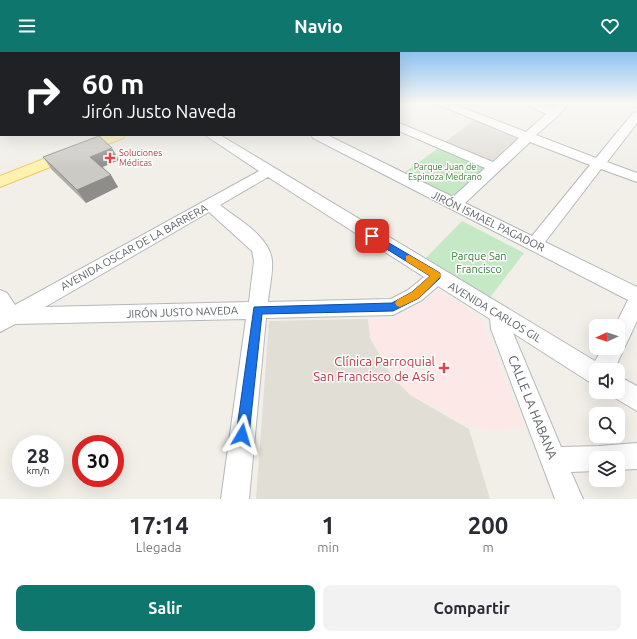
<!DOCTYPE html>
<html lang="es">
<meta charset="utf-8">
<style>
:root{--surface:#fff;--page:#f2f2f3;--text:#2b2b33;--muted:#7c7c81;--accent:#0f766e}
body{margin:0;font-family:Ubuntu,sans-serif;background:var(--page);color:var(--text);height:100vh;display:flex;flex-direction:column;font-size:15px;white-space:nowrap}
*{box-sizing:border-box;margin:0}
p{font-size:13px;color:var(--muted)}
.icon{flex:none;width:22px;height:22px;fill:none;stroke:currentColor;stroke-width:2;stroke-linecap:round;stroke-linejoin:round}
.map{position:relative;height:447px;overflow:hidden}
.details{display:flex;flex-direction:column;background:var(--surface);flex:1}
.details>*{flex:none}
.guide{position:absolute;left:0px;top:0px;width:400px;height:84px;box-shadow:0 4px 16px #0002;background:#202124;color:#fff;overflow:hidden}
.needle{width:26px;rotate:267deg}
.buttons{position:absolute;left:589px;top:267px;display:grid;gap:8px}
.buttons a{display:grid;place-items:center;width:36px;height:36px;border-radius:8px;background:var(--surface);box-shadow:0 4px 16px #0002;font-size:20px}
.speed{position:absolute;left:12px;top:383px;display:flex;gap:8px;font-size:20px;font-weight:700;text-align:center}
.speed>*{display:grid;place-content:center;width:52px;height:52px;border-radius:50%;background:var(--surface);box-shadow:0 4px 16px #0002;line-height:1}
.speed small{font-size:10px;font-weight:400}
.speed .limit{border:6px solid #d22;background:#fff;color:#111}
.pin{position:absolute;display:grid;place-items:center;width:34px;height:34px;color:#fff;margin:-17px;border-radius:8px;box-shadow:0 2px 6px #0006}
.me{position:absolute;width:44px;margin:-22px;rotate:7deg;stroke-linejoin:round;filter:drop-shadow(0 0 3px #0008)}
.turn{display:flex;align-items:center;gap:14px;height:84px;padding:0 16px;font-size:18px}
.turn .icon{width:52px;height:52px;stroke-width:2.5}
.turn b{display:block;font-size:28px;line-height:34px}
.eta{display:flex;justify-content:space-evenly;align-items:center;height:68px;text-align:center}
.eta b{font-size:24px;font-weight:700;line-height:28px}
.cta{display:flex;gap:8px;margin-top:auto;padding:8px 16px}
.cta a{flex:1;height:46px;border-radius:8px;background:var(--accent);color:#fff;font-size:16px;font-weight:700;line-height:46px;text-align:center}
.cta a+a{background:var(--page);color:var(--text)}
header{display:flex;justify-content:space-between;align-items:center;height:52px;padding:0 16px;background:var(--accent);color:#fff;font-size:18px;font-weight:700}
.map>svg:first-child{display:block}
</style>
<header><svg class="icon" aria-label="menu" viewBox="0 0 24 24"><path d="M4 6h16M4 12h16M4 18h16"/></svg>Navio<svg class="icon" aria-label="heart" viewBox="0 0 24 24"><path d="M12 20l-8-8c-3-5 5-10 8-4 3-6 11-1 8 4z"/></svg></header>
<div class="map">
<svg width="637" height="447" viewBox="0 0 637 447">
<rect width="100%" height="100%" fill="#f1efe8"/>
<!-- education -->
<g fill="#e1ded6">
<path d="M 474,68 L 519,85 L 490,111 L 444,91 Z"/>
<path d="M 368,267 L 370,286 L 392,325 L 410,343 L 469,377 L 490,447 L 256,447 L 269,269 Z"/>
</g>
<!-- medical -->
<path fill="#fce8e6" d="M 440,239 L 480,265 L 524,375 L 494,378 L 469,374 L 411,343 L 393,325 L 371,286 L 368,267 L 392,267 L 408,259 Z"/>
<!-- green -->
<g fill="#c5e8c5">
<path d="M 440,95 L 486,115 L 450,147 L 401,123 Z"/>
<path d="M 462,169 L 524,201 L 488,248 L 423,209 Z"/>
</g>
<g fill="none" stroke-linecap="round" stroke-linejoin="round">
<!-- minor casing -->
<g stroke="#b5b8bc" stroke-width="2">
<g id="minor">
<path d="M 437,52 L 453,52 L 526,80 L 546,62 L 525,52 L 541,52 L 552,56 L 556,52 L 568,52 L 559,63 L 536,83 L 596,106 L 633,61 L 637,60 L 637,71 L 607,110 L 637,121 L 637,130 L 601,117 L 545,190 L 637,235 L 637,269 L 614,318 L 596,318 L 596,333 L 588,329 L 513,281 L 561,395 L 599,394 L 637,391 L 637,417 L 618,418 L 618,406 L 596,406 L 596,419 L 571,420 L 583,447 L 555,447 L 491,277 L 490,267 L 438,234 L 422,248 L 393,263 L 266,266 L 249,447 L 221,447 L 246,267 L 15,272 L 0,280 L 0,238 L 7,241 L 15,253 L 259,119 L 205,83 L 220,83 L 595,309 L 603,296 L 618,296 L 618,274 L 615,274 L 628,248 L 313,86 L 311,83 L 327,83 L 453,145 L 485,116 L 399,79 L 399,71 L 493,110 L 519,86 ZM 530,90 L 590,113 L 532,184 L 465,151 ZM 268,125 L 424,225 L 408,238 L 391,247 L 268,250 C 269,237 273,222 272,209 C 270,184 237,167 220,153 ZM 209,160 L 252,199 L 254,209 L 249,250 L 45,255 Z"/>
<path d="M 618,324 L 637,334 L 637,359 L 610,343 L 609,340 L 618,340 Z"/>
</g>
</g>
<!-- major casing -->
<g stroke="#f2c960" stroke-width="2">
<path id="major" d="M 105,83 L 125,83 L 123,86 L 0,135 L 0,124 Z"/>
</g>
<!-- minor -->
<use href="#minor" fill="#fff" fill-rule="evenodd"/>
<!-- major -->
<use href="#major" fill="#fff2af" fill-rule="evenodd"/>
</g>
<!-- wall -->
<path fill="#afaea9" d="M 43,105 L 119,108 L 103,115 L 118,135 L 86,151 L 52,118 Z"/>
<!-- shaded-wall -->
<g fill="#8f8d8a">
<path d="M 112,96 L 119,108 L 97,117 L 90,105 Z"/>
<path d="M 111,123 L 118,135 L 86,151 L 77,138 Z"/>
</g>
<!-- building -->
<path fill="#cccac5" stroke="#8f8d8a" d="M 99,84 L 112,96 L 90,105 L 111,123 L 77,138 L 43,105 Z"/>
<!-- sky -->
<linearGradient id="sky" x2="0" y2="1"><stop stop-color="#8fc3f1"/><stop offset="0.45" stop-color="#f9f8f5"/><stop offset="1" stop-color="#f9f8f5" stop-opacity="0"/></linearGradient>
<rect width="637" height="115" fill="url(#sky)"/>
<!-- route -->
<path fill="#1a73e8" stroke="#114b97" d="M 372,181 L 440,221 L 440,226 L 419,246 L 393,259 L 262,262 L 249,383 L 247,388 L 242,389 L 238,388 L 236,383 L 254,255 L 392,251 L 412,240 L 430,224 L 369,186 L 369,182 Z"/>
<!-- slow -->
<path fill="#f59e0b" d="M 409,203 L 440,221 L 441,224 L 419,246 L 400,255 L 397,254 L 395,251 L 397,248 L 412,240 L 430,224 L 406,209 L 406,204 Z"/>
<!-- markers -->
<g fill="#e0444e" stroke="#fff" stroke-width="1.5">
<path d="M108 100h4v4h4v4h-4v4h-4v-4h-4v-4h4z"/>
<path d="M442 310h4v4h4v4h-4v4h-4v-4h-4v-4h4z"/>
</g>
<g text-anchor="middle" stroke-width="3" stroke-linejoin="round" paint-order="stroke">
<!-- far-health labels -->
<g font-size="9" fill="#be3a42" stroke="#fff" text-anchor="start">
<text x="119" y="104">Soluciones<tspan x="119" dy="10">Médicas</tspan></text>
</g>
<!-- far-park labels -->
<g font-size="9" fill="#348238" stroke="#fff">
<text x="445" y="118">Parque Juan de<tspan x="445" dy="10">Espinoza Medrano</tspan></text>
</g>
<!-- street labels -->
<g font-size="11" fill="#5f6368" stroke="#fff">
<text transform="translate(488 169) rotate(26)" y="4">JIRÓN ISMAEL PAGADOR</text>
<text transform="translate(134 195) rotate(-29)" y="4">AVENIDA OSCAR DE LA BARRERA</text>
<text transform="translate(182 260) rotate(-2)" y="4">JIRÓN JUSTO NAVEDA</text>
<text transform="translate(495 260) rotate(31)" y="4">AVENIDA CARLOS GIL</text>
</g>
<!-- park labels -->
<g font-size="11" fill="#348238" stroke="#fff">
<text x="479" y="208">Parque San<tspan x="479" dy="13">Francisco</tspan></text>
</g>
<!-- near-health labels -->
<g font-size="13" fill="#be3a42" stroke="#fff" text-anchor="end">
<text x="435" y="314">Clínica Parroquial<tspan x="435" dy="15">San Francisco de Asís</tspan></text>
</g>
<!-- near-street labels -->
<g font-size="13" fill="#5f6368" stroke="#fff">
<text transform="translate(533 355) rotate(68)" y="5">CALLE LA HABANA</text>
</g>
</g>
</svg>
<div class="buttons">
<a><svg class="needle" viewBox="-14 -14 28 28"><path d="M0-13l5 13h-10z" fill="#e53935"/><path d="M0 13l5-13h-10z" fill="#7c7c81"/></svg></a>
<a><svg class="icon" aria-label="sound" viewBox="0 0 24 24"><path d="M4 9h4l5-4v14l-5-4H4zM17 9q2 3 0 6"/></svg></a>
<a><svg class="icon" aria-label="search" viewBox="0 0 24 24"><circle cx="10" cy="10" r="6"/><path d="M15 15l6 6"/></svg></a>
<a><svg class="icon" aria-label="layers" viewBox="0 0 24 24"><path d="M12 4l9 5-9 5-9-5zM3 14l9 5 9-5"/></svg></a>
</div>
<div class="speed"><div>28<small>km/h</small></div><div class="limit">30</div></div>
<div class="pin" style="left:372px;top:184px;background:#d93025"><svg class="icon" aria-label="arrive" viewBox="0 0 24 24"><path d="M6 21V4h12l-3 4 3 4H6"/></svg></div>
<svg class="me" style="left:242px;top:383px" viewBox="-20 -20 40 40"><path d="M0-17L14 15 0 8-14 15z" fill="#1a73e8" stroke="#fff" stroke-width="4"/></svg>
<div class="guide">
<div class="turn"><svg class="icon" aria-label="right" viewBox="0 0 24 24"><path d="M7 20v-9h11M14 6l5 5-5 5"/></svg><div><b>60 m</b>Jirón Justo Naveda</div></div>
</div>
</div>
<section class="details">
<div class="eta">
<div><b>17:14</b><p>Llegada</p></div>
<div><b>1</b><p>min</p></div>
<div><b>200</b><p>m</p></div>
</div>
<div class="cta"><a>Salir</a><a>Compartir</a></div>
</section>
